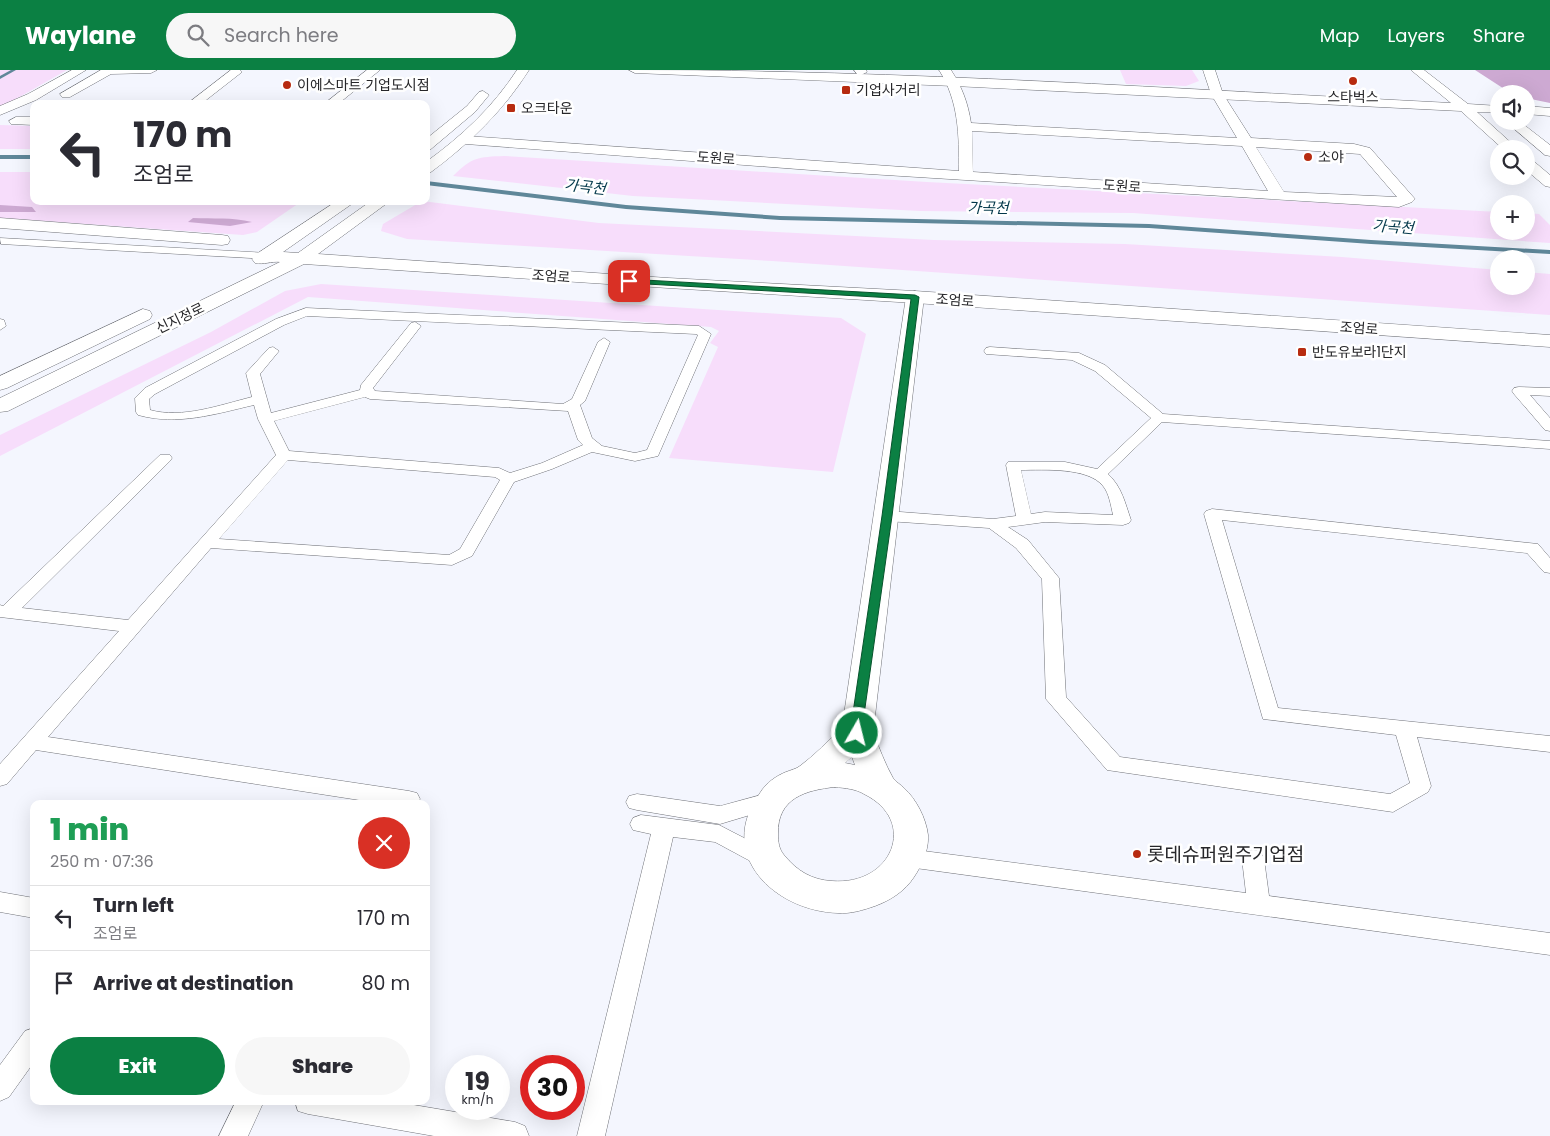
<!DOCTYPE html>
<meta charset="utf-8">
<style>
:root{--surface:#fff;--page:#f7f7f7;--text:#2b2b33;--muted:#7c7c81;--line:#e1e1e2;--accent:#0b8043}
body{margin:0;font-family:Poppins,"Noto Sans KR",sans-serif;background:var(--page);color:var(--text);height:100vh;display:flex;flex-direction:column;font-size:19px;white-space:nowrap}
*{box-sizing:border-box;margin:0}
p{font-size:16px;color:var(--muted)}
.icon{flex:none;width:28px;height:28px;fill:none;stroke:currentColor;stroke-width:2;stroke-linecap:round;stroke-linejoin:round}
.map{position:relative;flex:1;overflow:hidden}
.drawer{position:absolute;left:30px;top:730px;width:400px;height:305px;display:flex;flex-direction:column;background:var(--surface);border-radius:10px;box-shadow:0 5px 20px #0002}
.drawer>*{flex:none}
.hud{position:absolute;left:30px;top:30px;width:400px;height:105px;border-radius:10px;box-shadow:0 5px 20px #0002;background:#fff;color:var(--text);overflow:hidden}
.fabs{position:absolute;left:1490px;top:15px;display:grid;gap:10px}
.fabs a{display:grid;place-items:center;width:45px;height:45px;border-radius:50%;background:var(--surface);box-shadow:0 5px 20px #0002;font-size:25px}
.speed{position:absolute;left:445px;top:985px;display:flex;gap:10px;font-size:25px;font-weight:700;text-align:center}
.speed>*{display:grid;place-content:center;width:65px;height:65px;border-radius:50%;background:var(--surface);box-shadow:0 5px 20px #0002;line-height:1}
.speed small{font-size:12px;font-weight:400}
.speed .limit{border:8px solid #d22;background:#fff;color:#111}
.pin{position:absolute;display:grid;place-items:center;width:42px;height:42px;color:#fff;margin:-21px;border-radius:10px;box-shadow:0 2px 8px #0006}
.me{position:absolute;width:55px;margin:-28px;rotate:8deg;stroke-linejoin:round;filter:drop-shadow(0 0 4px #0008)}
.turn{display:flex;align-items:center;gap:18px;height:105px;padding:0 20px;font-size:22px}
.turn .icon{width:65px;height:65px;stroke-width:2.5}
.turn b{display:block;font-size:35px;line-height:42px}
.round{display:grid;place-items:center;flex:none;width:52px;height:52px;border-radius:26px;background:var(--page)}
.overview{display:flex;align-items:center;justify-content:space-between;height:85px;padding:0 20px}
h1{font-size:30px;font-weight:800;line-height:38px;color:#1e9e55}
.cta{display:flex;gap:10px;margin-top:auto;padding:10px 20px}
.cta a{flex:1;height:58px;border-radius:30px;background:var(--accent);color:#fff;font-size:20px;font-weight:800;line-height:58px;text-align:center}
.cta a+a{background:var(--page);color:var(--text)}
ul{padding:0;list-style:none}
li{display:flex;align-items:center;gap:15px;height:65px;padding:0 20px;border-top:1px solid var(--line)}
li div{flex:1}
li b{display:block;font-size:19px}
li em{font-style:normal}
header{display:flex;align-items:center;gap:30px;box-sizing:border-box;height:70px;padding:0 25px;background:var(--accent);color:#fff}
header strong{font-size:24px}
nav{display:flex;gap:28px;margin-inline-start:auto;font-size:18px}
.search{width:350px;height:45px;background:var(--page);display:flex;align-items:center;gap:12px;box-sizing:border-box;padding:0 18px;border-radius:28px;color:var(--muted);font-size:19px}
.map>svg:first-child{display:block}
</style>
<header>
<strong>Waylane</strong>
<div class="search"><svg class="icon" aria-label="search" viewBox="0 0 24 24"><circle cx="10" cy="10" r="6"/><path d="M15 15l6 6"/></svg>Search here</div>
<nav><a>Map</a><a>Layers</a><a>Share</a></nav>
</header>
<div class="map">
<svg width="1550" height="1066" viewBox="0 0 1550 1066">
<rect width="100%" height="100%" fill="#f4f6fe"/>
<!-- green -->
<g fill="#f7ddfb">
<path d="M 0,0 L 67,0 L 0,38 Z"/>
<path d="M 1120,0 L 1192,0 L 1199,11 L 1186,16 L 1126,14 Z"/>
<path d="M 0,55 L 34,56 L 34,79 L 0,79 Z"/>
<path d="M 504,86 L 927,112 L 1499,142 L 1499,161 L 1526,161 L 1526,143 L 1539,144 L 1550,155 L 1550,173 L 1133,143 L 920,141 L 633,126 L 453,106 C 472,87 478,87 504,86 Z"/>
<path d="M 0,102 L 34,102 L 34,131 L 302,131 L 257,162 L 243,165 L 0,148 Z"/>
<path d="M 422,131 L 599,153 L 934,170 L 1125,174 L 1342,187 L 1499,200 L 1499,216 L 1526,216 L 1526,202 L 1550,204 L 1550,245 L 772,191 L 407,169 L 381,161 L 383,154 Z"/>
<path d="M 321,214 L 841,248 L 866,264 L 833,402 L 669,388 L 718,277 L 710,273 L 719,261 L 711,257 L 308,227 L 0,386 L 0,365 L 211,262 L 285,221 Z"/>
</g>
<!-- forest -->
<g fill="#cda9d2">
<path d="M 1475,0 L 1550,0 L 1550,33 L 1526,28 L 1526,24 L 1512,24 Z"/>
<path d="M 0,135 L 32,137 L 36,142 L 0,142 Z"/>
<path d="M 193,148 C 213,149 232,147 252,152 L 230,156 L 188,152 Z"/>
</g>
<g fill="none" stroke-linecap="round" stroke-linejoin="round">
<!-- stream -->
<g fill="#5f8799" fill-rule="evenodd">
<path d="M 11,0 L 16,0 L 0,9 L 0,6 Z"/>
<rect x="0" y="85" width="34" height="4"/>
<path d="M 426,111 L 626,135 L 780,146 L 1149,154 L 1371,170 L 1550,180 L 1550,184 L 1371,174 L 1149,158 L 780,150 L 626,139 L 426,115 Z"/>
</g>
<!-- lane casing -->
<g stroke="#707278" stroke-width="1">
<g id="lane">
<path d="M 0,168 L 268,183 L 273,186 L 268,189 L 1,174 Z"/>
<path d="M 306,238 L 699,256 L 711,264 L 658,386 L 635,391 L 592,382 L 552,399 L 514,412 L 472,486 L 452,495 L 211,478 L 48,667 L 409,721 L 417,723 L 420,729 L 417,734 L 385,734 L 36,680 L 7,714 L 0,716 L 0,694 L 119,561 L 0,547 L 0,535 L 3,536 L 160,385 L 170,385 L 172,388 L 170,391 L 22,538 L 128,550 L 276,385 L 258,349 L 254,335 C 215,344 178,356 138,345 L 136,342 L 135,328 L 145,318 L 276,249 ZM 307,246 L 696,264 L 698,265 L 647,380 L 635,383 L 602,376 L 592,368 L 580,335 L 585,331 L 610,272 L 604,268 L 598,272 L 572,329 L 563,334 L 375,321 L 373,318 L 421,256 L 415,252 L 411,253 L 361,315 L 360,320 L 271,343 L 260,304 L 279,281 L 273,277 L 269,278 L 246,303 L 252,327 C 220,335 182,349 150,340 L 149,329 L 155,324 L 284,255 ZM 365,327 L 370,329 L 568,341 L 578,370 L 583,375 L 542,393 L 510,403 L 499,398 L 289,381 L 274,351 ZM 288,390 L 495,407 L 500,410 L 460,479 L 449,485 L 219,469 Z"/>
<path d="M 0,249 L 4,250 L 6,256 L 0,260 Z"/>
<path d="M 990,277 L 1079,283 L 1105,295 L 1163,344 L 1550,371 L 1550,379 L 1162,352 L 1108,404 C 1122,417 1125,433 1131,450 L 1129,453 L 1123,455 L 1045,452 L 1008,457 L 1028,470 L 1059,508 L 1066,627 L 1120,687 L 1390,724 L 1410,713 L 1396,665 L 1263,649 L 1204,444 L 1206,441 L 1212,439 L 1538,474 L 1550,488 L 1550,503 L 1544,502 L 1527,483 L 1222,450 L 1278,638 L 1550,666 L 1550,682 L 1417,667 L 1431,716 L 1428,722 L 1393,742 L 1107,700 L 1046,629 L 1042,509 L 1016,478 L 989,458 L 887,451 L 881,449 L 879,446 L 881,443 L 887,441 L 993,449 L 1016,446 L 1006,395 L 1008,392 L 1065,392 L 1097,399 L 1151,348 L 1095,301 L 1072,290 L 986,284 L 984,281 L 986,278 ZM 1021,400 C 1044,400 1088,397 1103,416 C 1109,423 1111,436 1113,445 L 1045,442 L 1031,444 Z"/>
<path d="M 1519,317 L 1550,318 L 1550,326 L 1530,325 L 1550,348 L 1550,361 L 1545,360 L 1514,324 L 1512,321 L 1514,318 Z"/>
<path d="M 772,722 L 780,724 L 783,730 L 780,736 L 720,754 L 637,740 L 629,738 L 626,732 L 629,726 L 637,724 L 720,736 Z"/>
<path d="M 641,745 L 719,755 L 775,784 L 778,791 L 775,798 L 767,800 L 715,772 L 673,767 L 605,1066 L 577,1066 L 651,764 L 633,760 L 630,754 L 633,748 Z"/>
<path d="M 908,779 L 1246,823 L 1242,789 L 1245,782 L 1253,780 L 1261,782 L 1264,789 L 1269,826 L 1550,863 L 1550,885 L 908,797 L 900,795 L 897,788 L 900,781 Z"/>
<path d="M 0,822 L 34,828 L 34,848 L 0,842 Z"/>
<path d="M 34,958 L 34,992 L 9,1027 L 0,1031 L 0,995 L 25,961 Z"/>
<path d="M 236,1031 L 264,1031 L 248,1066 L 219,1066 Z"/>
<path d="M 295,1031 L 390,1031 L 515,1052 L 525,1056 L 529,1066 L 434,1066 L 308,1044 L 298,1041 Z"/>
</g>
</g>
<!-- street casing -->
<g stroke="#707278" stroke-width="1">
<g id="street">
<path d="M 72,0 L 86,0 L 36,30 L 0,45 L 0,36 L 28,24 Z"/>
<path d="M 101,0 L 157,0 L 151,3 L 111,4 L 70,27 L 62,27 L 60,24 Z"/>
<path d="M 231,0 L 240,0 L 242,2 L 201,34 L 187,34 Z"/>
<path d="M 367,0 L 380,0 L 338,34 L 324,34 Z"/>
<path d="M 854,0 L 866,0 L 867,2 L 861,5 L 857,4 Z"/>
<path d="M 939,0 L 951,0 C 962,17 968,33 971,53 L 1237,68 L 1211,24 L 1203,0 L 1215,0 L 1223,24 L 1251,68 L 1354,74 L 1370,78 L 1415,129 L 1412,132 L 1399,137 L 837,102 L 466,74 L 459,70 L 466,66 L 959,101 C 959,65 959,31 939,0 ZM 972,61 L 1242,76 L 1268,121 L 973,102 ZM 1256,77 L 1360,84 L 1397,127 L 1284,122 Z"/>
<path d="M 1526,36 L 1550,38 L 1550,46 L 1526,44 Z"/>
<path d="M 16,47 L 34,47 L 34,55 L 11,54 L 9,51 Z"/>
<path d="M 0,148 L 222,165 L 228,166 L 230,170 L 228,174 L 222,175 L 0,158 Z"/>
<path d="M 915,221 L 921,223 L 924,227 L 873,663 C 879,677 885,694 893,708 C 896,712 901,715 904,718 C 916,729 926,748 928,765 C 929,780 922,795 914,807 C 905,821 891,830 875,836 C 863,840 851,844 838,843 C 775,841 715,785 760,723 C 766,713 776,706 786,702 C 791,700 796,699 800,696 C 815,685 828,671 842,658 L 906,227 L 909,223 ZM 852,687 L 855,695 L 845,693 ZM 835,717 C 845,718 856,719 864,724 C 919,751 892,816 832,811 C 812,810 797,801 784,785 C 779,779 778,772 778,764 C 777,728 806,720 835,717 Z"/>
</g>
</g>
<!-- secondary casing -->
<g stroke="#707278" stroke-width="1">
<g id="secondary">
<path d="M 517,0 L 529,0 C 503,41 470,73 431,102 L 426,103 L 426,92 C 462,66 493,37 517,0 Z"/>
<path d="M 629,0 C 903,0 1177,19 1451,33 L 1411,0 L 1424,0 L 1468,34 L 1499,36 L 1499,42 L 1477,42 L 1518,79 L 1503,79 L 1461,41 L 954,16 L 635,3 Z"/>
<path d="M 483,21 L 489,25 L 475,42 L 431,79 L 426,80 L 426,69 L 467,36 L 479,22 Z"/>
<path d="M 1505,51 L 1519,51 L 1550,75 L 1550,86 L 1545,85 Z"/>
<path d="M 1526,88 L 1531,89 L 1550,105 L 1550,117 L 1545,116 L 1526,100 Z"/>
<path d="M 337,131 L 356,131 L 283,182 L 298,183 L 371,131 L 390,131 L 318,184 L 668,208 L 915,221 L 1550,265 L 1550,277 L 915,233 L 668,218 L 304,194 L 8,341 L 0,342 L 0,328 L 280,192 C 271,191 264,195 255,193 L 252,189 L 255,185 Z"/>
<path d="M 143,239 L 150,241 L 152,245 L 150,249 L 7,318 L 0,320 L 0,306 Z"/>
</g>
</g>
<!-- lane -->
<use href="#lane" fill="#fff" fill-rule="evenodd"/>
<!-- street -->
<use href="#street" fill="#fff" fill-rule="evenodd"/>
<!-- secondary -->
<use href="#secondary" fill="#fff" fill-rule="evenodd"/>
</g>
<!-- route -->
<path fill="#0b8043" stroke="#07532c" d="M 626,209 L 915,225 L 919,227 L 892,446 L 861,666 L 852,666 L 850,663 L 882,446 L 911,229 L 629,213 L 626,212 Z"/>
<!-- markers -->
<g fill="#b72b10" stroke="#fff" stroke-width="2">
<circle cx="1353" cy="11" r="5"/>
<circle cx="287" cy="15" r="5"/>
<rect x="841" y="15" width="10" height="10" rx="2.5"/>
<rect x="506" y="33" width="10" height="10" rx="2.5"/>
<circle cx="1308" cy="87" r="5"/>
<rect x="1297" y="277" width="10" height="10" rx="2.5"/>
<circle cx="1137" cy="784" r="5"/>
</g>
<g text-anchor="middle" stroke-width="5" stroke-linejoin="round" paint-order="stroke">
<!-- far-poi labels -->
<g font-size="14" fill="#27272a" stroke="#fff" text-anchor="start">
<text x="297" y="20">이에스마트 기업도시점</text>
<text x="856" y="25">기업사거리</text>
<text x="1353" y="32" text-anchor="middle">스타벅스</text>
<text x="521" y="43">오크타운</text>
<text x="1318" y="92">소야</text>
<text x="1312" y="287">반도유보라1단지</text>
</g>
<!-- far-street labels -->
<g font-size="14" fill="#27272a" stroke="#fff">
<text transform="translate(716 88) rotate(4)" y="5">도원로</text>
<text transform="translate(1122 116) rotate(4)" y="5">도원로</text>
<text transform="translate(551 206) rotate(4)" y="5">조엄로</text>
<text transform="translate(955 230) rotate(4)" y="5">조엄로</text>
<text transform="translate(180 248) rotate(-26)" y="5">신지정로</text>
<text transform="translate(1359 258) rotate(4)" y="5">조엄로</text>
</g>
<!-- far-water labels -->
<g font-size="15" font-style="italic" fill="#03384a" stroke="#fff">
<text transform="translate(585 117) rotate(7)" y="5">가곡천</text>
<text transform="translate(988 138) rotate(1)" y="5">가곡천</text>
<text transform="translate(1393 157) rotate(4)" y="5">가곡천</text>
</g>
<!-- near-poi labels -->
<g font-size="19" fill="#27272a" stroke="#fff" text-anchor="start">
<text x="1147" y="791">롯데슈퍼원주기업점</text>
</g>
</g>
</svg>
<div class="fabs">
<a><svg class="icon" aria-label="sound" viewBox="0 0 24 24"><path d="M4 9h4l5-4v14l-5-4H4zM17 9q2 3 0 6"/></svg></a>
<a><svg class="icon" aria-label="search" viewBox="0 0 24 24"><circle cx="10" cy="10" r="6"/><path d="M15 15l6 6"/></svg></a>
<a>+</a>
<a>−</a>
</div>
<div class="speed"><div>19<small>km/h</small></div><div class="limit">30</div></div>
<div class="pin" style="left:629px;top:211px;background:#d93025"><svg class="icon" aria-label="arrive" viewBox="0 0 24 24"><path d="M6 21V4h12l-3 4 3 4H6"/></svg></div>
<svg class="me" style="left:857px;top:663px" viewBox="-20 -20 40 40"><circle r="17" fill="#0b8043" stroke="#fff" stroke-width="3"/><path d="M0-11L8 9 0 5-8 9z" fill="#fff"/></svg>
<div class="hud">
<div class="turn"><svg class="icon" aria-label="left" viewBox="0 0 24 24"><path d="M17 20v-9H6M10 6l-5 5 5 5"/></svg><div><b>170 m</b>조엄로</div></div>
</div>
<section class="drawer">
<div class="overview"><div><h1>1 min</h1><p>250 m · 07:36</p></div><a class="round" style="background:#d93025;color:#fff"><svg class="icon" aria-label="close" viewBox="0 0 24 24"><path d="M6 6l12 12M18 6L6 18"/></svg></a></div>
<ul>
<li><svg class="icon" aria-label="left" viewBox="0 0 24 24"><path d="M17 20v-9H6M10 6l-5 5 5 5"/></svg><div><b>Turn left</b><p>조엄로</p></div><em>170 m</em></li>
<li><svg class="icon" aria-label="arrive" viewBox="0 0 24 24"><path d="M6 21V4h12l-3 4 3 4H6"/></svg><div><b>Arrive at destination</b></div><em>80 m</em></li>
</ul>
<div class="cta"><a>Exit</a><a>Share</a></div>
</section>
</div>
